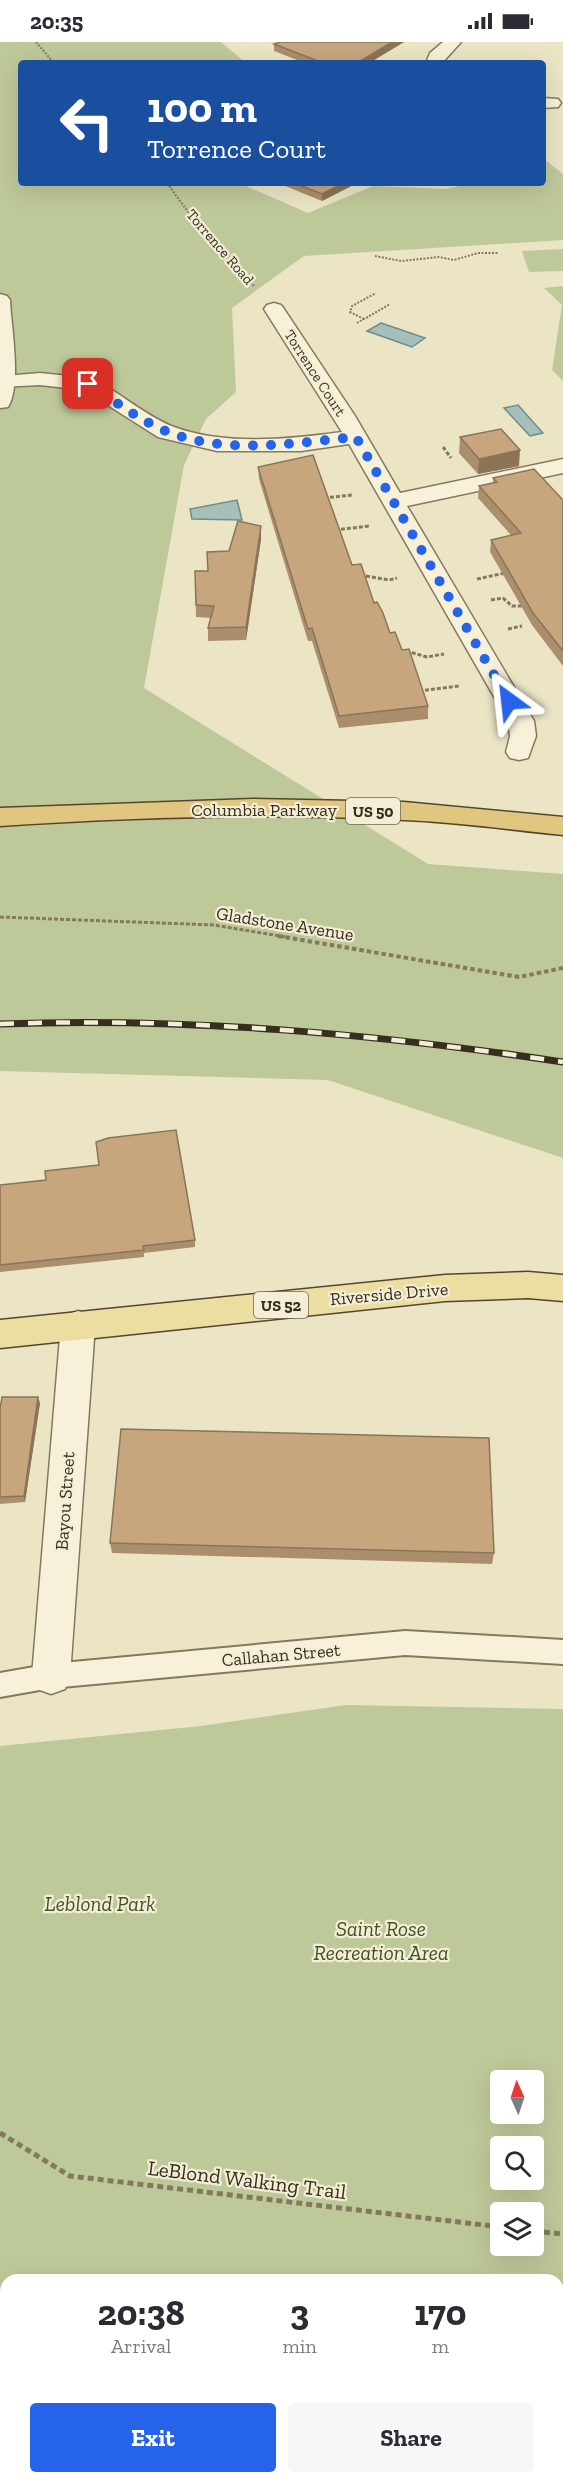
<!DOCTYPE html>
<style>
:root{--surface:#fff;--page:#f7f7f7;--text:#2b2b33;--muted:#7c7c81;--accent:#2563eb}
body{margin:0;font-family:"Zilla Slab",serif;background:var(--page);color:var(--text);height:100vh;display:flex;flex-direction:column;font-size:22px;white-space:nowrap}
*{box-sizing:border-box;margin:0}
p{font-size:20px;color:var(--muted)}
.icon{flex:none;width:33px;height:33px;fill:none;stroke:currentColor;stroke-width:2;stroke-linecap:round;stroke-linejoin:round}
.map{position:relative;flex:1;overflow:hidden}
.panel{position:absolute;left:0px;top:2232px;width:564px;height:210px;display:flex;flex-direction:column;background:var(--surface);border-radius:18px 18px 0 0;box-shadow:0 6px 24px #0002}
.panel>*{flex:none}
.hud{position:absolute;left:18px;top:18px;width:528px;height:126px;border-radius:6px;box-shadow:0 6px 24px #0002;background:#1a4fa0;color:#fff;overflow:hidden}
.needle{width:39px;rotate:357deg}
.fabs{position:absolute;left:490px;top:2028px;display:grid;gap:12px}
.fabs a{display:grid;place-items:center;width:54px;height:54px;border-radius:6px;background:var(--surface);box-shadow:0 6px 24px #0002;font-size:30px}
.pin{position:absolute;display:grid;place-items:center;width:51px;height:51px;color:#fff;margin:-26px;border-radius:12px;box-shadow:0 3px 9px #0006}
.me{position:absolute;width:66px;margin:-33px;rotate:330deg;stroke-linejoin:round;filter:drop-shadow(0 0 4px #0008)}
.turn{display:flex;align-items:center;gap:21px;height:126px;padding:0 30px;font-size:27px}
.turn .icon{width:78px;height:78px;stroke-width:2.5}
.turn b{display:block;font-size:42px;line-height:51px}
.eta{display:flex;justify-content:space-evenly;align-items:center;height:102px;text-align:center}
.eta b{font-size:36px;font-weight:700;line-height:42px}
.action{display:flex;gap:12px;margin-top:auto;padding:12px 30px}
.action a{flex:1;height:69px;border-radius:6px;background:var(--accent);color:#fff;font-size:24px;font-weight:700;line-height:69px;text-align:center}
.action a+a{background:var(--page);color:var(--text)}
.status{display:flex;justify-content:space-between;align-items:center;height:42px;padding:0 30px;background:var(--surface);direction:ltr}
.status svg{height:16px;fill:currentColor}
.map>svg:first-child{display:block}
</style>
<div class="status"><b>20:35</b><svg viewBox="0 0 49 12"><path d="M0 12V9h3v3zM5 12V6h3v6zM10 12V3h3v9zM15 12V0h3v12zM26 1h20v11H26zM47 4h2v5h-2z"/></svg></div>
<div class="map">
<svg width="563" height="2442" viewBox="0 0 563 2442">
<rect width="100%" height="100%" fill="#ebe5c6"/>
<!-- green -->
<g fill="#bec99a" fill-rule="evenodd">
<path d="M 0,0 L 221,0 L 246,21 L 21,21 L 21,141 L 239,141 L 308,171 L 373,144 L 446,147 L 473,141 L 543,141 L 543,116 L 563,132 L 563,198 L 304,214 L 232,266 L 236,350 L 206,377 L 184,423 L 144,646 L 428,822 L 563,832 L 563,1116 L 328,1038 L 0,1029 Z"/>
<path d="M 563,207 L 563,229 L 529,230 L 522,209 Z"/>
<path d="M 563,244 L 563,339 L 552,328 L 562,263 L 544,246 Z"/>
<path d="M 346,1663 L 563,1667 L 563,2361 L 558,2360 L 558,2238 L 6,2238 L 6,2436 L 195,2436 L 0,2442 L 0,1704 L 201,1684 ZM 501,2038 L 534,2038 L 534,2072 L 501,2072 ZM 501,2104 L 534,2104 L 534,2138 L 501,2138 ZM 501,2170 L 534,2170 L 534,2204 L 501,2204 Z"/>
</g>
<!-- water -->
<g fill="#a7bfbb" stroke="#6e8d89" stroke-width="1.5">
<path d="M 381,281 L 425,296 L 412,305 L 367,289 Z"/>
<path d="M 518,363 L 543,391 L 530,394 L 504,366 Z"/>
<path d="M 237,458 L 242,478 L 192,477 L 190,467 Z"/>
<path d="M 0,2327 L 6,2328 L 6,2436 L 558,2436 L 558,2410 L 563,2411 L 563,2442 L 0,2442 Z"/>
</g>
<g fill="none" stroke-linecap="round" stroke-linejoin="round">
<!-- service casing -->
<g stroke="#86785d" stroke-width="4">
<path id="service" d="M 405,1589 L 563,1598 L 563,1622 L 405,1613 L 51,1646 L 0,1655 L 0,1631 L 51,1622 Z"/>
</g>
<!-- minor casing -->
<g stroke="#86785d" stroke-width="3">
<g id="minor">
<path d="M 443,0 L 461,0 L 442,21 L 426,21 L 430,11 Z"/>
<path d="M 543,56 L 558,57 L 561,61 L 558,65 L 543,66 Z"/>
<path d="M 274,261 L 281,263 L 284,267 L 355,374 L 400,451 L 563,417 L 563,431 L 407,464 L 534,679 L 536,694 L 528,716 L 519,718 L 510,716 L 506,710 L 510,694 L 508,679 L 349,402 L 301,409 L 217,409 L 158,395 L 84,348 L 40,343 L 0,345 L 0,335 L 4,334 L 40,331 L 89,336 L 96,338 C 119,351 151,377 174,385 C 226,404 290,397 342,390 L 264,267 L 267,263 Z"/>
<path d="M 78,1269 L 90,1273 L 95,1283 L 70,1634 L 65,1647 L 51,1652 L 37,1647 L 32,1634 L 61,1283 L 66,1273 Z"/>
</g>
</g>
<!-- tertiary casing -->
<g stroke="#86785d" stroke-width="3">
<path id="tertiary" d="M 0,252 L 7,254 L 10,258 C 11,284 22,344 8,365 L 0,366 Z"/>
</g>
<!-- primary casing -->
<g stroke="#544531" stroke-width="3">
<path id="primary" d="M 528,1230 L 563,1233 L 563,1259 L 528,1256 L 445,1259 L 0,1306 L 0,1278 L 445,1233 Z"/>
</g>
<!-- trunk casing -->
<g stroke="#544531" stroke-width="3">
<path id="trunk" d="M 253,757 L 404,760 L 563,775 L 563,793 C 510,788 458,780 405,778 C 270,771 135,775 0,784 L 0,766 Z"/>
</g>
<!-- path-far3 -->
<g stroke="#86785d" stroke-width="2" stroke-dasharray="2 1.5" stroke-linecap="butt">
<path d="M 36,0 L 54,21"/>
<path d="M 167,141 L 202,189 L 254,244"/>
<path d="M 375,214 L 401,219 L 439,215 L 454,218 L 478,211 L 499,211"/>
<path d="M 364,277 L 350,270 L 352,264 L 376,251"/>
<path d="M 357,281 L 390,262"/>
</g>
<!-- path-far2 -->
<g stroke="#86785d" stroke-width="3" stroke-dasharray="4 2" stroke-linecap="butt">
<path d="M 443,405 L 451,416"/>
<path d="M 324,456 L 352,453"/>
<path d="M 335,488 L 369,484"/>
<path d="M 366,534 L 389,538 L 397,536"/>
<path d="M 477,537 L 505,531"/>
<path d="M 491,558 L 503,556 L 512,564 L 525,564"/>
<path d="M 508,587 L 522,584"/>
<path d="M 406,609 L 427,615 L 444,612"/>
<path d="M 419,649 L 459,644"/>
<path d="M 0,875 L 214,883 L 286,895"/>
</g>
<!-- path-far1 -->
<path stroke="#86785d" stroke-width="4" stroke-dasharray="4.5 3" stroke-linecap="butt" d="M 278,894 L 519,935 L 563,926"/>
<!-- path -->
<g stroke="#86785d" stroke-width="5" stroke-dasharray="6 4" stroke-linecap="butt">
<path d="M 0,2091 L 70,2134 L 501,2185"/>
<path d="M 534,2189 L 563,2192"/>
</g>
<!-- service -->
<use href="#service" fill="#f7f1d9" fill-rule="evenodd"/>
<!-- minor -->
<use href="#minor" fill="#f7f1d9" fill-rule="evenodd"/>
<!-- tertiary -->
<use href="#tertiary" fill="#f7f1d9" fill-rule="evenodd"/>
<!-- primary -->
<use href="#primary" fill="#ecdea0" fill-rule="evenodd"/>
<!-- trunk -->
<use href="#trunk" fill="#e0c67e" fill-rule="evenodd"/>
<!-- rail casing -->
<g stroke="#372e20" stroke-width="7">
<path id="rail" d="M 0,982 C 189,975 376,992 563,1020"/>
</g>
<!-- rail -->
<use href="#rail" stroke="#f3eed5" stroke-width="4.5" stroke-dasharray="14" stroke-linecap="butt"/>
</g>
<!-- wall -->
<g fill="#ab8f6c">
<path d="M 280,0 L 404,0 L 369,21 L 305,21 L 274,9 L 274,2 Z"/>
<path d="M 278,141 L 357,141 L 322,159 Z"/>
<path d="M 460,395 L 519,424 L 478,432 L 459,411 Z"/>
<path d="M 258,425 L 352,523 L 374,561 L 390,591 L 402,608 L 428,664 L 428,677 L 339,686 L 312,599 L 308,599 L 259,437 Z"/>
<path d="M 493,436 L 563,458 L 563,624 L 532,583 L 490,510 L 491,498 L 511,493 L 478,456 L 479,444 L 493,441 Z"/>
<path d="M 261,497 L 246,598 L 208,599 L 208,586 L 211,576 L 196,575 L 195,529 L 208,529 L 229,509 Z"/>
<path d="M 0,1143 L 195,1198 L 195,1205 L 144,1211 L 144,1215 L 0,1230 Z"/>
<path d="M 40,1361 L 25,1460 L 0,1462 L 0,1367 Z"/>
<path d="M 110,1501 L 494,1511 L 492,1522 L 112,1511 Z"/>
</g>
<!-- shaded-wall -->
<g fill="#8b7458">
<path d="M 392,0 L 404,0 L 369,21 L 357,21 Z"/>
<path d="M 345,141 L 357,141 L 322,159 L 322,152 Z"/>
<path d="M 520,408 L 519,424 L 478,432 L 479,417 Z"/>
<path d="M 261,484 L 261,497 L 246,598 L 246,585 Z"/>
<path d="M 38,1355 L 40,1361 L 25,1460 L 24,1454 Z"/>
</g>
<!-- building -->
<g fill="#c7a67e" stroke="#8b7458" stroke-width="1.5">
<path d="M 280,0 L 392,0 L 357,21 L 323,21 L 274,2 Z"/>
<path d="M 294,141 L 344,141 L 322,152 Z"/>
<path d="M 501,387 L 520,408 L 479,417 L 460,395 Z"/>
<path d="M 313,413 L 352,523 L 361,522 L 374,561 L 377,560 L 383,571 L 390,591 L 395,590 L 402,608 L 409,607 L 428,664 L 339,674 L 312,586 L 308,587 L 258,425 Z"/>
<path d="M 534,427 L 563,458 L 563,609 L 533,571 L 491,498 L 521,491 L 479,444 L 497,440 L 493,436 Z"/>
<path d="M 238,479 L 261,484 L 246,585 L 208,586 L 214,564 L 196,563 L 195,529 L 208,529 L 207,510 L 229,509 Z"/>
<path d="M 176,1088 L 195,1198 L 143,1204 L 144,1208 L 0,1223 L 0,1143 L 46,1138 L 45,1129 L 99,1123 L 96,1100 L 108,1096 Z"/>
<path d="M 2,1355 L 38,1355 L 24,1454 L 0,1455 L 0,1367 Z"/>
<path d="M 121,1387 L 489,1396 L 494,1511 L 110,1501 Z"/>
</g>
<g fill="none" stroke-linecap="round" stroke-linejoin="round">
<!-- route -->
<path stroke="#2563eb" stroke-width="10" stroke-dasharray="0 18" d="M 88,342 C 114,358 140,379 168,390 C 227,413 294,401 356,395 L 509,659"/>
</g>
<g text-anchor="middle" stroke-width="4.5" stroke-linejoin="round" paint-order="stroke">
<!-- far-street labels -->
<g font-size="15" fill="#372e20" stroke="#f3eed5">
<text transform="translate(220 205) rotate(49)" y="5">Torrence Road</text>
<text transform="translate(315 331) rotate(57)" y="5">Torrence Court</text>
</g>
<!-- shield labels -->
<g fill="#f3eed5" stroke="#6f6856" stroke-width="1.5">
<rect x="346" y="756" width="54" height="26" rx="4.5"/>
<rect x="254" y="1250" width="54" height="26" rx="4.5"/>
</g>
<g font-size="16" font-weight="bold" fill="#372e20">
<text x="373" y="775">US 50</text>
<text x="281" y="1269">US 52</text>
</g>
<!-- street labels -->
<g font-size="18" fill="#372e20" stroke="#f3eed5">
<text x="264" y="774">Columbia Parkway</text>
<text transform="translate(285 882) rotate(9)" y="6">Gladstone Avenue</text>
<text transform="translate(389 1252) rotate(-5)" y="6">Riverside Drive</text>
<text transform="translate(65 1459) rotate(-86)" y="6">Bayou Street</text>
<text transform="translate(281 1613) rotate(-5)" y="6">Callahan Street</text>
</g>
<!-- near-park labels -->
<g font-size="21" font-style="italic" fill="#425228" stroke="#f3eed5">
<text x="100" y="1869">Leblond Park</text>
<text x="381" y="1894">Saint Rose<tspan x="381" dy="24">Recreation Area</tspan></text>
</g>
<!-- near-street labels -->
<g font-size="21" fill="#372e20" stroke="#f3eed5">
<text transform="translate(247 2138) rotate(7)" y="7">LeBlond Walking Trail</text>
</g>
</g>
</svg>
<div class="fabs">
<a><svg class="needle" viewBox="-14 -14 28 28"><path d="M0-13l5 13h-10z" fill="#e53935"/><path d="M0 13l5-13h-10z" fill="#7c7c81"/></svg></a>
<a><svg class="icon" aria-label="search" viewBox="0 0 24 24"><circle cx="10" cy="10" r="6"/><path d="M15 15l6 6"/></svg></a>
<a><svg class="icon" aria-label="layers" viewBox="0 0 24 24"><path d="M12 4l9 5-9 5-9-5zM3 14l9 5 9-5"/></svg></a>
</div>
<div class="pin" style="left:88px;top:342px;background:#d93025"><svg class="icon" aria-label="arrive" viewBox="0 0 24 24"><path d="M6 21V4h12l-3 4 3 4H6"/></svg></div>
<svg class="me" style="left:509px;top:659px" viewBox="-20 -20 40 40"><path d="M0-17L14 15 0 8-14 15z" fill="#2563eb" stroke="#fff" stroke-width="4"/></svg>
<div class="hud">
<div class="turn"><svg class="icon" aria-label="left" viewBox="0 0 24 24"><path d="M17 20v-9H6M10 6l-5 5 5 5"/></svg><div><b>100 m</b>Torrence Court</div></div>
</div>
<section class="panel">
<div class="eta">
<div><b>20:38</b><p>Arrival</p></div>
<div><b>3</b><p>min</p></div>
<div><b>170</b><p>m</p></div>
</div>
<div class="action"><a>Exit</a><a>Share</a></div>
</section>
</div>
